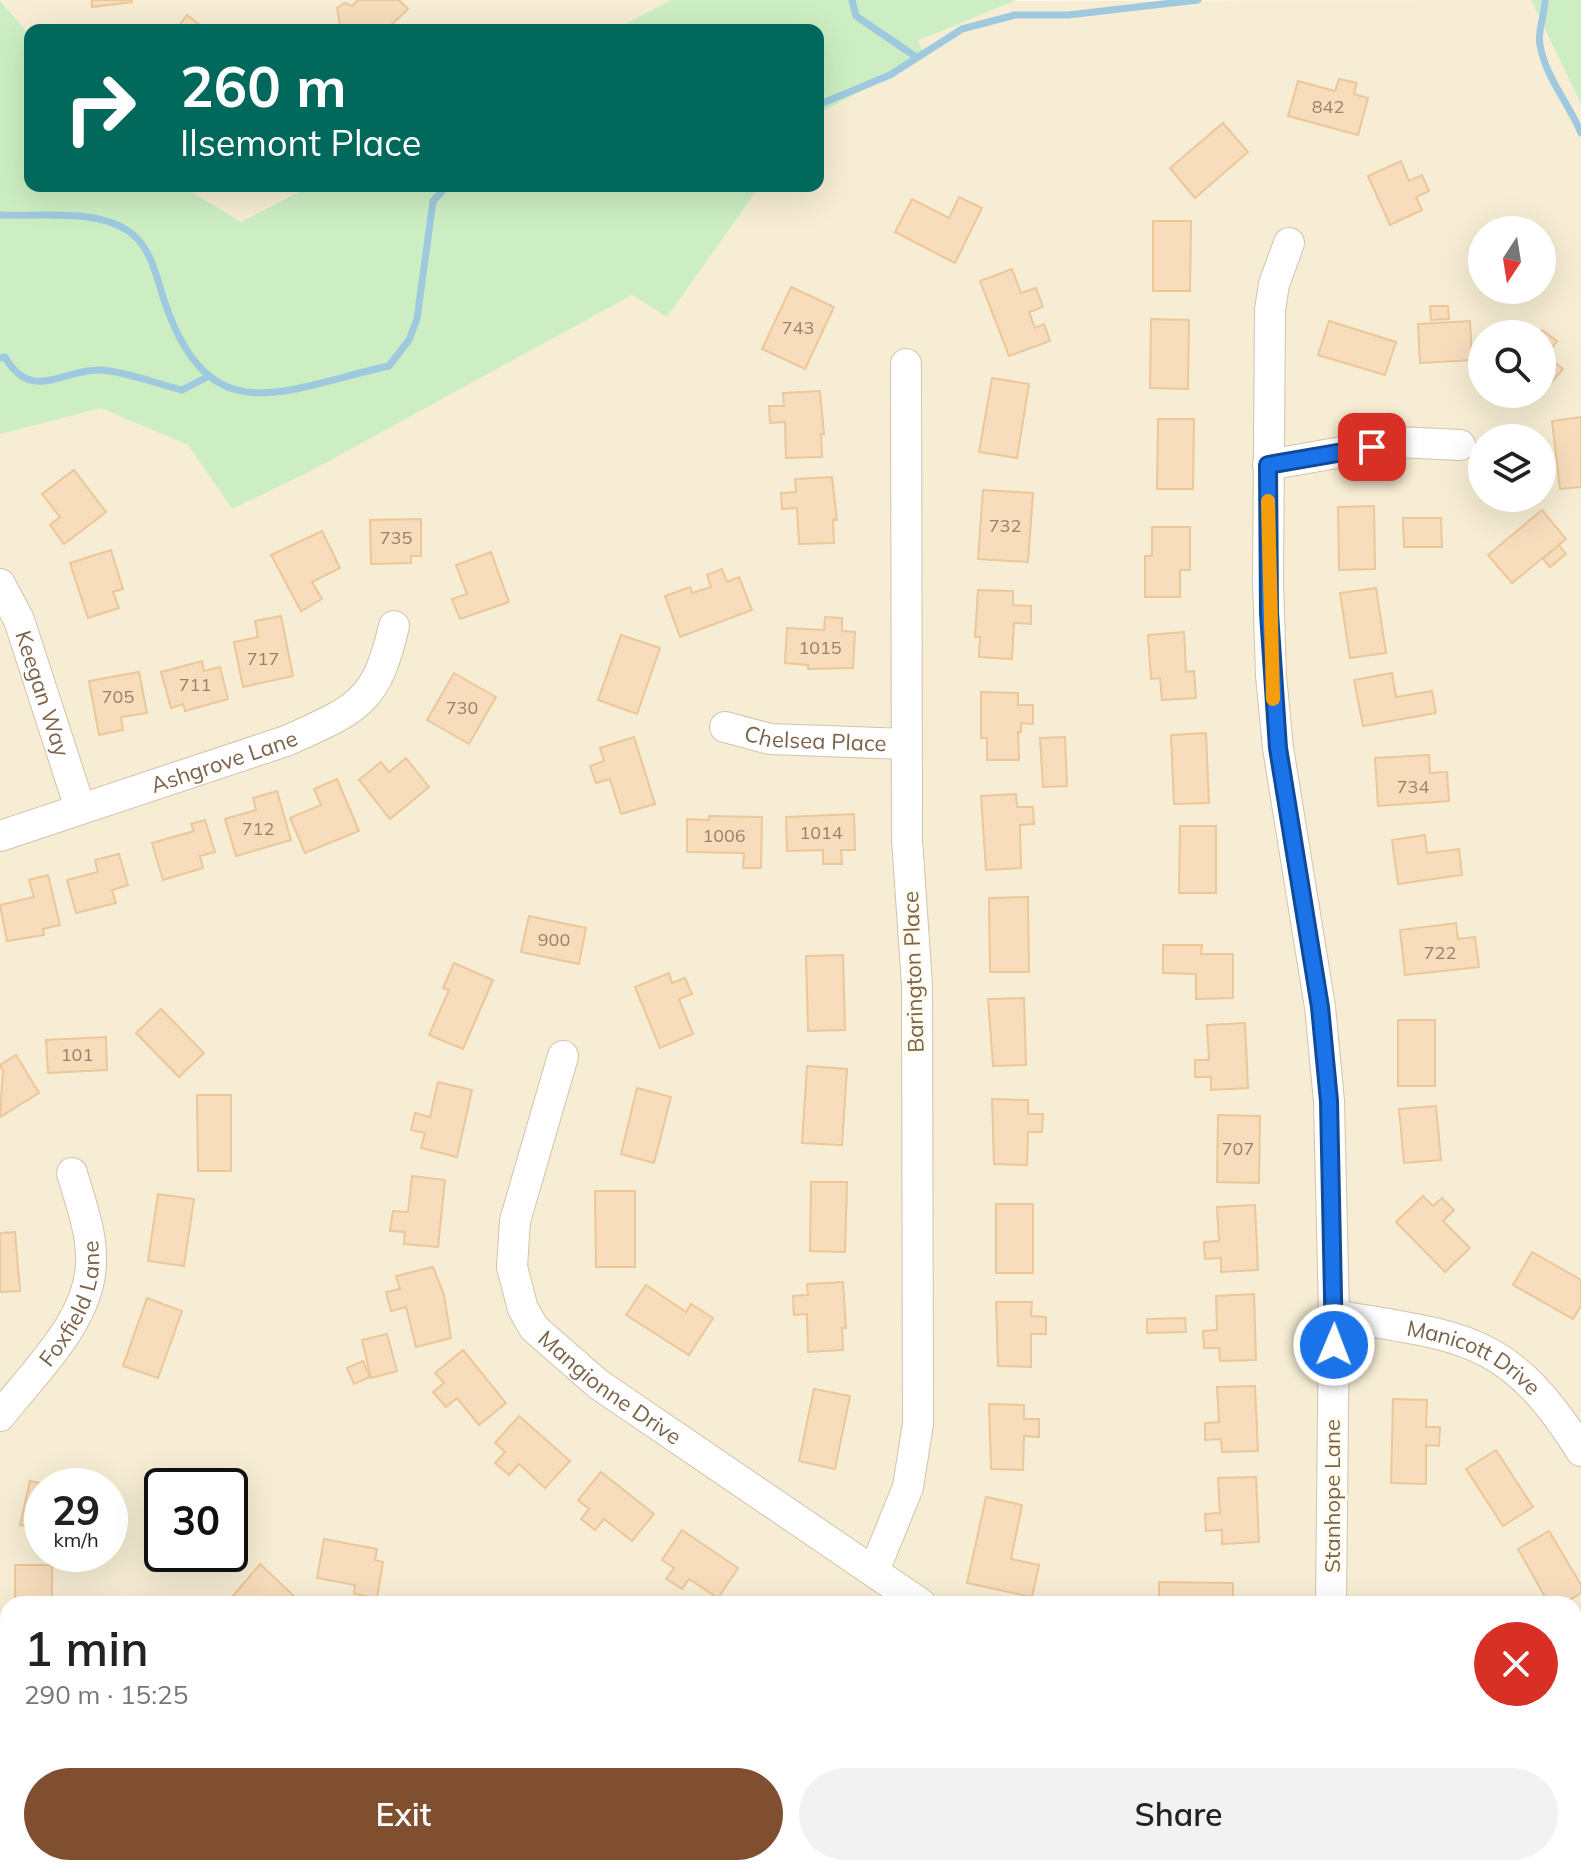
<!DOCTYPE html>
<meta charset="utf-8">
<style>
:root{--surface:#fff;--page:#f2f2f2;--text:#222;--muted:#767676;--accent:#804f30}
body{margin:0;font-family:Mulish,sans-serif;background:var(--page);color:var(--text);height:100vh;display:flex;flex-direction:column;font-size:30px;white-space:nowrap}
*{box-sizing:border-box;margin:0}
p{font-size:26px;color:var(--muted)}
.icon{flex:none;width:44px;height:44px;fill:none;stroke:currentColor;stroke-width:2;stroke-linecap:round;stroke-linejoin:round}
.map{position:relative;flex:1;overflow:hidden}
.sheet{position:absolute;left:0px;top:1596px;width:1582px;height:280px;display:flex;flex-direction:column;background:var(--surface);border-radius:24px 24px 0 0;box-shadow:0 8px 32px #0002}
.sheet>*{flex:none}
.banner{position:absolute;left:24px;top:24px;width:800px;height:168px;border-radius:16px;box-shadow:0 8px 32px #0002;background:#00695c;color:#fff;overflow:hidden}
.needle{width:52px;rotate:192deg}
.tools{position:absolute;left:1468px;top:216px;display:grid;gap:16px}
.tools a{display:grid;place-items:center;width:88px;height:88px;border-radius:50%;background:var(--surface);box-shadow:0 8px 32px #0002;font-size:40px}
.speed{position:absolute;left:24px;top:1468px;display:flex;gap:16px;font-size:40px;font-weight:700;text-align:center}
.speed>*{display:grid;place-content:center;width:104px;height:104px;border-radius:50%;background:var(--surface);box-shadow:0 8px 32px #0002;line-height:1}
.speed small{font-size:20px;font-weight:400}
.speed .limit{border:4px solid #111;border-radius:12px;background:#fff;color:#111}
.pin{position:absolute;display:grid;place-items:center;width:68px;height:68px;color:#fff;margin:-34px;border-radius:16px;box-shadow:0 4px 12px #0006}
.me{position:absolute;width:88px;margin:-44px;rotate:1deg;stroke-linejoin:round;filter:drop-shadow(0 0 6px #0008)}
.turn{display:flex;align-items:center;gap:28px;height:168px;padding:0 24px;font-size:36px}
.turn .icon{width:104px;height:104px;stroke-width:2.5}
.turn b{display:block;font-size:56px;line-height:68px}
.round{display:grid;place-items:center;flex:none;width:84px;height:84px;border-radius:42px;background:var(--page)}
.overview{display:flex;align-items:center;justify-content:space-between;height:136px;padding:0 24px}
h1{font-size:48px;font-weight:600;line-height:60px}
.button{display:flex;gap:16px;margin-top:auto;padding:16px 24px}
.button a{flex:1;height:92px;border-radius:48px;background:var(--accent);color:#fff;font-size:32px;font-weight:600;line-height:92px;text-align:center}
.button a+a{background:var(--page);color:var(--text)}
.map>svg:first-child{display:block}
</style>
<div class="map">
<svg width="1581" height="1876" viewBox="0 0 1581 1876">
<rect width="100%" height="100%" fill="#fef9e7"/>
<!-- residential -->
<g fill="#f7edd4" fill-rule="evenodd">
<path d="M 1,0 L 671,0 L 613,30 L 30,30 L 30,36 Z"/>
<path d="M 1531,0 L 1581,104 L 1581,1876 L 0,1876 L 0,434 L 101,407 L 188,445 L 232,509 L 309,472 L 632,295 L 667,317 L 760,186 L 818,186 L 818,114 L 924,57 L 918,42 L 1006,1 ZM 1482,230 L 1542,230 L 1542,290 L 1482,290 ZM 1482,334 L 1542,334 L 1542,394 L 1482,394 ZM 1482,438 L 1542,438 L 1542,498 L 1482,498 ZM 42,1486 L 110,1486 L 110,1554 L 42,1554 ZM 162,1486 L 230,1486 L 230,1554 L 162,1554 ZM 8,1604 L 1574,1604 L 1574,1868 L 8,1868 Z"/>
<path d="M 182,186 L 310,186 L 241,222 Z"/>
</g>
<!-- green -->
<g fill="#cdeec3">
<path d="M 0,0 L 30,36 L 30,186 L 182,186 L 241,222 L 310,186 L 760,186 L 667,317 L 632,295 L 309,472 L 232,509 L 188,445 L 101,408 L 0,434 Z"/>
<path d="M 671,0 L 1016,0 L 918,41 L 925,57 L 818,114 L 818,30 L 613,30 Z"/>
<path d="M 1531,0 L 1581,0 L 1581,104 Z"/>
</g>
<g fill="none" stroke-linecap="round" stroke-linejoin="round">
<!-- stream -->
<g stroke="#9ec9de" stroke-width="7">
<path d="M 852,0 L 856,16 L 916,57"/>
<path d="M 1545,0 C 1545,15 1537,31 1540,45 C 1545,76 1569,104 1581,133"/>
<path d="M 818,105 L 890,75 L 962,29 L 1015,15 L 1068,15 L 1198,0"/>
<path d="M 0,215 C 40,217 98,208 131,233 C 152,249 157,279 165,303 C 211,435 283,389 389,366 L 409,340 L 417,319 L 433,201 L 447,186"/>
<path d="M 0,358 L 5,357 C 32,404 64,368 101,370 C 128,372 157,384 182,390 L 207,377"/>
</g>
</g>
<!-- building -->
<g fill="#f7ddbc" stroke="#ebc79a" stroke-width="2">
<path d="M 92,0 L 132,0 L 132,2 L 92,7 Z"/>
<path d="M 358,0 L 399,0 L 408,9 L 386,30 L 345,30 L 340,25 L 337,8 L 345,3 L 352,6 Z"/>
<path d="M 187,15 L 206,30 L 176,30 Z"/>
<path d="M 1339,79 L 1357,83 L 1354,94 L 1368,98 L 1358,135 L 1288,116 L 1298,81 L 1335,91 Z"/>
<path d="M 1223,123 L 1248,152 L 1195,198 L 1170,168 Z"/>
<path d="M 1401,161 L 1409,181 L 1422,175 L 1429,191 L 1416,197 L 1422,210 L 1390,225 L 1368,176 Z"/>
<path d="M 959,197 L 982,208 L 955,263 L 895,232 L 912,199 L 949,218 Z"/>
<path d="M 1153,221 L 1191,221 L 1190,291 L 1153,291 Z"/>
<path d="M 1012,269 L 1021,293 L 1036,288 L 1043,307 L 1029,312 L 1035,328 L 1044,324 L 1050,341 L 1009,356 L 980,281 Z"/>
<path d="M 791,287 L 834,307 L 805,369 L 762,349 Z"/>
<path d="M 1430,306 L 1448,306 L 1449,319 L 1431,320 Z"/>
<path d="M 1151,319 L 1189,320 L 1188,389 L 1150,388 Z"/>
<path d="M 1329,321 L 1396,342 L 1385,375 L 1318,355 Z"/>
<path d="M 1470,321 L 1472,360 L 1420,363 L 1418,324 Z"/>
<path d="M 1542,330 L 1557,341 L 1550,351 L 1542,345 L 1542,334 L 1538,334 Z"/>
<path d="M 1542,352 L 1563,369 L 1542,394 Z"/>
<path d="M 992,378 L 1029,384 L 1017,458 L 979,452 Z"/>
<path d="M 820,391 L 824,434 L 821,434 L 822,457 L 786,458 L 785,422 L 770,423 L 769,406 L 784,406 L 783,393 Z"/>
<path d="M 1581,417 L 1581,487 L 1560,489 L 1552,421 Z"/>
<path d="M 1158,419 L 1194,419 L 1193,489 L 1157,489 Z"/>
<path d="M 74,470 L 106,512 L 64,544 L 50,525 L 60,517 L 42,494 Z"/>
<path d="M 832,477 L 837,520 L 833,520 L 834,543 L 799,544 L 797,508 L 782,509 L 781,493 L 796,492 L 795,479 Z"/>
<path d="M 983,490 L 1033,493 L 1028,562 L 978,559 Z"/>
<path d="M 1374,506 L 1375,569 L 1339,570 L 1338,507 Z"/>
<path d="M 1542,510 L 1566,539 L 1512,583 L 1488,555 Z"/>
<path d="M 1403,518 L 1441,518 L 1442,547 L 1404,547 Z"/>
<path d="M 421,519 L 421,556 L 411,556 L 411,563 L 371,564 L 370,520 Z"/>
<path d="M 1152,527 L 1190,527 L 1190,570 L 1180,570 L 1180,597 L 1145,597 L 1145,556 L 1152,556 Z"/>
<path d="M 322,531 L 340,568 L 312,582 L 322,599 L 301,611 L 271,555 Z"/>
<path d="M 1559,545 L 1566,554 L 1550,567 L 1543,559 Z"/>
<path d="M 111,550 L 123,589 L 113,592 L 119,608 L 88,618 L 70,563 Z"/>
<path d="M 491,552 L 509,602 L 460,619 L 452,599 L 467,594 L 456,565 Z"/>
<path d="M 722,569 L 727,582 L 739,577 L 752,610 L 680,637 L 665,596 L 690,587 L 692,593 L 711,587 L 707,575 Z"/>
<path d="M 1376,588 L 1386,653 L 1350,658 L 1340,593 Z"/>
<path d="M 978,590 L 1013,591 L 1013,605 L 1031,606 L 1031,624 L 1014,623 L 1012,659 L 979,657 L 980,637 L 975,637 Z"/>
<path d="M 281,616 L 293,676 L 243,687 L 234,642 L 258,637 L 255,621 Z"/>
<path d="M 825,617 L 842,618 L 842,631 L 855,632 L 853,668 L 808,669 L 808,665 L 785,663 L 787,628 L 824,630 Z"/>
<path d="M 1184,632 L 1186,672 L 1194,671 L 1196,698 L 1162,700 L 1160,678 L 1151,679 L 1148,635 Z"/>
<path d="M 621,635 L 660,648 L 637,714 L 598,700 Z"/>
<path d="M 202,661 L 204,671 L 220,667 L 228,699 L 185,711 L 183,704 L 171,708 L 161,672 Z"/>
<path d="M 139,672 L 147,713 L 121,717 L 123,730 L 99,735 L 89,681 Z"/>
<path d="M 454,673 L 496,697 L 469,744 L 427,720 Z"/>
<path d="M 1392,673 L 1396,697 L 1432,691 L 1436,713 L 1363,726 L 1354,680 Z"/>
<path d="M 981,692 L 1018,693 L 1018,705 L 1033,705 L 1033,724 L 1021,723 L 1021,732 L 1018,732 L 1019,760 L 987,760 L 987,738 L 981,738 Z"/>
<path d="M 1206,733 L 1209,803 L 1174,804 L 1171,735 Z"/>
<path d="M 634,737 L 655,804 L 621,814 L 610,779 L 596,783 L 590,766 L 604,761 L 600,748 Z"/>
<path d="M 1065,737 L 1067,786 L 1043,787 L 1040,738 Z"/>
<path d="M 1429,755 L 1430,773 L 1447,772 L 1449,801 L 1378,806 L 1375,758 Z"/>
<path d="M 406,758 L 429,787 L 390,819 L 359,780 L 381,762 L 389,772 Z"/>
<path d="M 337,779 L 359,831 L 305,853 L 290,818 L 321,805 L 314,789 Z"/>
<path d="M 277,791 L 291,840 L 236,856 L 225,819 L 256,810 L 253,798 Z"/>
<path d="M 1016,794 L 1017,807 L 1033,807 L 1034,824 L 1020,825 L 1021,868 L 986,870 L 981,796 Z"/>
<path d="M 854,814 L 855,850 L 841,850 L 842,864 L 823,864 L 823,850 L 787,851 L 786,817 Z"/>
<path d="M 709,816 L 762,817 L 761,868 L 743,868 L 744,853 L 687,852 L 687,819 L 709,820 Z"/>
<path d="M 205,820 L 215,852 L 200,856 L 203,868 L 163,880 L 152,843 L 194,831 L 191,824 Z"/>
<path d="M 1180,826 L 1216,826 L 1216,893 L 1179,893 Z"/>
<path d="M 1425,835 L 1427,853 L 1459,849 L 1462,875 L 1398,884 L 1392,840 Z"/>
<path d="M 119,854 L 128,885 L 112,890 L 116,903 L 76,913 L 67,880 L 98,872 L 95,860 Z"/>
<path d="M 48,875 L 60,925 L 43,929 L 44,935 L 7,941 L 0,905 L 34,897 L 29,880 Z"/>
<path d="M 1028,897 L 1029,972 L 990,972 L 989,898 Z"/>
<path d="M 529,916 L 586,928 L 579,964 L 521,952 Z"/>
<path d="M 1456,923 L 1458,939 L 1475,937 L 1479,967 L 1405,975 L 1400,930 Z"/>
<path d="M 1163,945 L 1202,945 L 1201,954 L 1233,954 L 1233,998 L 1196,999 L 1196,974 L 1163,973 Z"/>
<path d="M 843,955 L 845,1030 L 808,1031 L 806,956 Z"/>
<path d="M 454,963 L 493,980 L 463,1049 L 429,1035 L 449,990 L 443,988 Z"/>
<path d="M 669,973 L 672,983 L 685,978 L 692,994 L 679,999 L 693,1034 L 660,1048 L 635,987 Z"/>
<path d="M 1024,998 L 1026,1065 L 993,1066 L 988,999 Z"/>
<path d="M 161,1009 L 204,1053 L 179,1077 L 136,1033 Z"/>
<rect x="1398" y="1020" width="37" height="66"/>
<path d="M 1245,1023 L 1248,1088 L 1211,1090 L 1211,1077 L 1195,1077 L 1195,1060 L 1209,1060 L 1207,1025 Z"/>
<path d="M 106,1037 L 107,1070 L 48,1073 L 46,1040 Z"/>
<path d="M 16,1055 L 39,1093 L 0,1117 L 3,1071 L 0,1065 Z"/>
<path d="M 807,1066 L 847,1069 L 842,1145 L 802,1143 Z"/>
<path d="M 438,1082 L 472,1090 L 457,1157 L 421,1148 L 425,1133 L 411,1130 L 415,1113 L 430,1117 Z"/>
<path d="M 637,1088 L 671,1097 L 654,1163 L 621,1154 Z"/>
<path d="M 197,1095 L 231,1095 L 231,1171 L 198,1171 Z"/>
<path d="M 992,1099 L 1028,1100 L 1028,1114 L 1043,1114 L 1042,1132 L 1028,1132 L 1027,1165 L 994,1164 Z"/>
<path d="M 1436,1106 L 1441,1160 L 1404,1163 L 1399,1109 Z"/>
<path d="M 1218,1115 L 1260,1116 L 1259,1183 L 1217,1182 Z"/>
<path d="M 412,1176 L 445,1180 L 438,1247 L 404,1244 L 405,1232 L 390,1231 L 393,1211 L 408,1212 Z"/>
<path d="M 811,1182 L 847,1182 L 845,1252 L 810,1251 Z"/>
<path d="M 595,1191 L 635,1191 L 635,1267 L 596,1267 Z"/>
<path d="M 158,1194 L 194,1199 L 184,1266 L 148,1261 Z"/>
<path d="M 1423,1196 L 1433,1206 L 1442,1198 L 1454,1210 L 1443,1221 L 1470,1248 L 1445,1272 L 1396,1222 Z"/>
<rect x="996" y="1204" width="37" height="69"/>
<path d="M 1255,1205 L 1258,1270 L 1221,1272 L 1221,1258 L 1205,1259 L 1204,1242 L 1219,1241 L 1217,1207 Z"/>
<path d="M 15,1232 L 20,1291 L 0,1292 L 0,1233 Z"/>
<path d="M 1532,1252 L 1581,1280 L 1581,1306 L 1573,1319 L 1513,1285 Z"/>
<path d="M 433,1267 L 444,1295 L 451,1338 L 416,1347 L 406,1307 L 391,1311 L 386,1292 L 400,1289 L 396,1276 Z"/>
<path d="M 843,1282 L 846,1328 L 842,1328 L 843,1350 L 808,1352 L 807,1314 L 794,1315 L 793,1296 L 808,1295 L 807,1284 Z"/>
<path d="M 646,1285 L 686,1312 L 691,1304 L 713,1318 L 689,1355 L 626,1315 Z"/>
<path d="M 1254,1294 L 1256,1360 L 1220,1361 L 1219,1348 L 1204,1348 L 1203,1331 L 1217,1330 L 1216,1296 Z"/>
<path d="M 147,1298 L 182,1311 L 158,1378 L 123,1366 Z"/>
<path d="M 996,1302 L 1032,1302 L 1031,1316 L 1046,1317 L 1046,1334 L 1031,1334 L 1031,1367 L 998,1366 Z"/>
<path d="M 1185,1318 L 1186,1332 L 1147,1333 L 1147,1319 Z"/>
<path d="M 387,1334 L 397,1371 L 371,1378 L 362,1340 Z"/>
<path d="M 463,1350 L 506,1403 L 479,1425 L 457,1398 L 446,1407 L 433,1392 L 444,1383 L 435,1373 Z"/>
<path d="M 363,1361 L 370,1377 L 354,1384 L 347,1368 Z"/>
<path d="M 1255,1386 L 1258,1451 L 1222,1452 L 1221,1439 L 1205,1440 L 1205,1423 L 1219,1422 L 1217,1387 Z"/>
<path d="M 814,1389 L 850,1396 L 835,1469 L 799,1461 Z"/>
<path d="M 1393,1399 L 1427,1400 L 1426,1427 L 1440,1427 L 1439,1446 L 1426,1445 L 1426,1484 L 1391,1483 Z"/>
<path d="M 989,1404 L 1024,1405 L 1024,1419 L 1039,1419 L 1039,1437 L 1024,1436 L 1023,1470 L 991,1469 Z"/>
<path d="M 519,1416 L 570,1461 L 545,1488 L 519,1464 L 509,1475 L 495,1463 L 505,1452 L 495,1443 Z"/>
<path d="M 1496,1450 L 1533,1507 L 1503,1526 L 1466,1469 Z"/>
<path d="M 601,1472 L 654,1514 L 632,1541 L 604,1519 L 595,1530 L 581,1519 L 589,1509 L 578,1500 Z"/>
<path d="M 1256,1477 L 1259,1542 L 1222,1544 L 1222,1530 L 1206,1531 L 1205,1514 L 1220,1513 L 1218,1478 Z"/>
<path d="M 30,1481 L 53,1486 L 42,1486 L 42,1530 L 20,1525 Z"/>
<path d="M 986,1497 L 1022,1505 L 1011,1559 L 1039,1565 L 1032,1597 L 967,1583 Z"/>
<path d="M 682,1530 L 738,1568 L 718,1598 L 689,1579 L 682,1589 L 666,1579 L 674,1568 L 662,1560 Z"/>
<path d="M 1549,1531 L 1581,1585 L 1581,1593 L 1563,1604 L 1549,1604 L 1518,1549 Z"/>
<path d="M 324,1539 L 377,1549 L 375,1560 L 383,1562 L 377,1598 L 354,1594 L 355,1585 L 317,1578 Z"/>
<path d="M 260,1564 L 297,1599 L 292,1604 L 226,1604 Z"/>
<rect x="15" y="1565" width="37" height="39"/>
<path d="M 1159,1582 L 1233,1583 L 1233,1604 L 1159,1604 Z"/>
<path d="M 0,1752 L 8,1754 L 8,1814 L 0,1812 Z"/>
<path d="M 0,1830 L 8,1832 L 3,1876 L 0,1876 Z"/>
<path d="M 716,1868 L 784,1868 L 779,1876 L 742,1873 L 740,1876 L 720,1876 L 714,1872 Z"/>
<path d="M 832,1868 L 846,1868 L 859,1876 L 827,1876 Z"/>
<path d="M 1419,1868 L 1457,1868 L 1455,1876 L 1418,1876 Z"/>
</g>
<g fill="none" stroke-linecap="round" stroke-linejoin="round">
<!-- minor casing -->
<g stroke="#d2c3ab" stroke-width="32">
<g id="minor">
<path d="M 1289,243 L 1274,284 L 1270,310 L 1268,582 L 1271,676 L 1278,748 L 1320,1007 L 1329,1101 L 1334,1315 L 1331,1604"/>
<path d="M 1268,465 L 1398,442 L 1460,445"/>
<path id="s1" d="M 0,584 L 19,620 L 80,808"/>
<path id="s2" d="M 725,727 L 770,739 L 906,744"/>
<path id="s3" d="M 0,836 L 286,741 C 357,709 376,704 394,626"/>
<path id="s4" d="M 563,1056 L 515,1221 L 512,1267 L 523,1309 L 534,1328 L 598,1384 L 921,1604"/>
<path id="s5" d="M 1334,1315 C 1461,1337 1508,1334 1581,1451"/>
<path id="s6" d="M 0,1416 C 34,1372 93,1318 91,1258 C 91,1229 80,1201 72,1173"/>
<path d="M 874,1571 L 908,1487 L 918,1424 L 917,985 L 907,840 L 906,364"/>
<path d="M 544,1868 L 560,1876"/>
<path d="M 980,1876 L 986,1868"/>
<path d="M 1346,1876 L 1347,1868"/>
</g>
</g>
<!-- minor -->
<use href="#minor" stroke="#fff" stroke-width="30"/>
</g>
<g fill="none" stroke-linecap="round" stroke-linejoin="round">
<!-- route casing -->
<g stroke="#114b97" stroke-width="20">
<path id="route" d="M 1334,1345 L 1329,1101 L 1320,1007 L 1278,748 L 1269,613 L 1268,465 L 1372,447"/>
</g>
<!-- route -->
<use href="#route" stroke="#1a73e8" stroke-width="14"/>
<!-- slow -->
<path stroke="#f59e0b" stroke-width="14" d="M 1268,501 L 1273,699"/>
</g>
<g text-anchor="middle" stroke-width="6" stroke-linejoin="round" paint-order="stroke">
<!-- number labels -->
<g font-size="18" fill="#9a8265">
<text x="1328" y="113">842</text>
<text x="798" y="334">743</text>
<text x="1005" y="532">732</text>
<text x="396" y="544">735</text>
<text x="820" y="654">1015</text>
<text x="263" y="665">717</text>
<text x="195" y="691">711</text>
<text x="118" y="703">705</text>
<text x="462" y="714">730</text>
<text x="1413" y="793">734</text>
<text x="258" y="835">712</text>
<text x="821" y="839">1014</text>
<text x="724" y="842">1006</text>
<text x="554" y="946">900</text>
<text x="1440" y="959">722</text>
<text x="77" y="1061">101</text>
<text x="1238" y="1155">707</text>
</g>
<!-- street labels -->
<g font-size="22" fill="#7b6348" stroke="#fffcef">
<text dy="8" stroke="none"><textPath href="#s1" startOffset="118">Keegan Way</textPath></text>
<text dy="8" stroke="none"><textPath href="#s2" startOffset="92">Chelsea Place</textPath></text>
<text dy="8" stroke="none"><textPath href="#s3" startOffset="236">Ashgrove Lane</textPath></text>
<text transform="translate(913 972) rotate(-92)" y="8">Barington Place</text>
<text dy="8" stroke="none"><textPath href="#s6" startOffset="136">Foxfield Lane</textPath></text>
<text dy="8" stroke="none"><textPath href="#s5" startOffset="148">Manicott Drive</textPath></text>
<text dy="8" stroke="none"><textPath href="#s4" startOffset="380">Mangionne Drive</textPath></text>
<text transform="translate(1332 1496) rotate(-90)" y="8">Stanhope Lane</text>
</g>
</g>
</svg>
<div class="tools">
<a><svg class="needle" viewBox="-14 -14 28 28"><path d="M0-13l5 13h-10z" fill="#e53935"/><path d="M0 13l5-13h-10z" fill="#767676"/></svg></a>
<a><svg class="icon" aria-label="search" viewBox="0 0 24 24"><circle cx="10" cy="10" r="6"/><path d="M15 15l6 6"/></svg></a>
<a><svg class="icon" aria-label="layers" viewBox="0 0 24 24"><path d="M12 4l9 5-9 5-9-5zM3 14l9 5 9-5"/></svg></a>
</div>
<div class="speed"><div>29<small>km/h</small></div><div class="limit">30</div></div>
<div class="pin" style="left:1372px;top:447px;background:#d93025"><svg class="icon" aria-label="arrive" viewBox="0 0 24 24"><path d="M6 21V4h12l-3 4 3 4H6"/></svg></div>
<svg class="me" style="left:1334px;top:1345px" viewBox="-20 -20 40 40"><circle r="17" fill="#1a73e8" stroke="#fff" stroke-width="3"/><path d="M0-11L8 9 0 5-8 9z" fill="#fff"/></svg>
<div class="banner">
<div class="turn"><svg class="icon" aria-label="right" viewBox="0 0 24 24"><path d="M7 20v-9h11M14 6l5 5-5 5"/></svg><div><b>260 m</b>Ilsemont Place</div></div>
</div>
<section class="sheet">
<div class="overview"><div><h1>1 min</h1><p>290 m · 15:25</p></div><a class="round" style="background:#d93025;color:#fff"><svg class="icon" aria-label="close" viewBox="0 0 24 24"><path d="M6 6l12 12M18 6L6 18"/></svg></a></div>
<div class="button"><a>Exit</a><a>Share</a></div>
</section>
</div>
